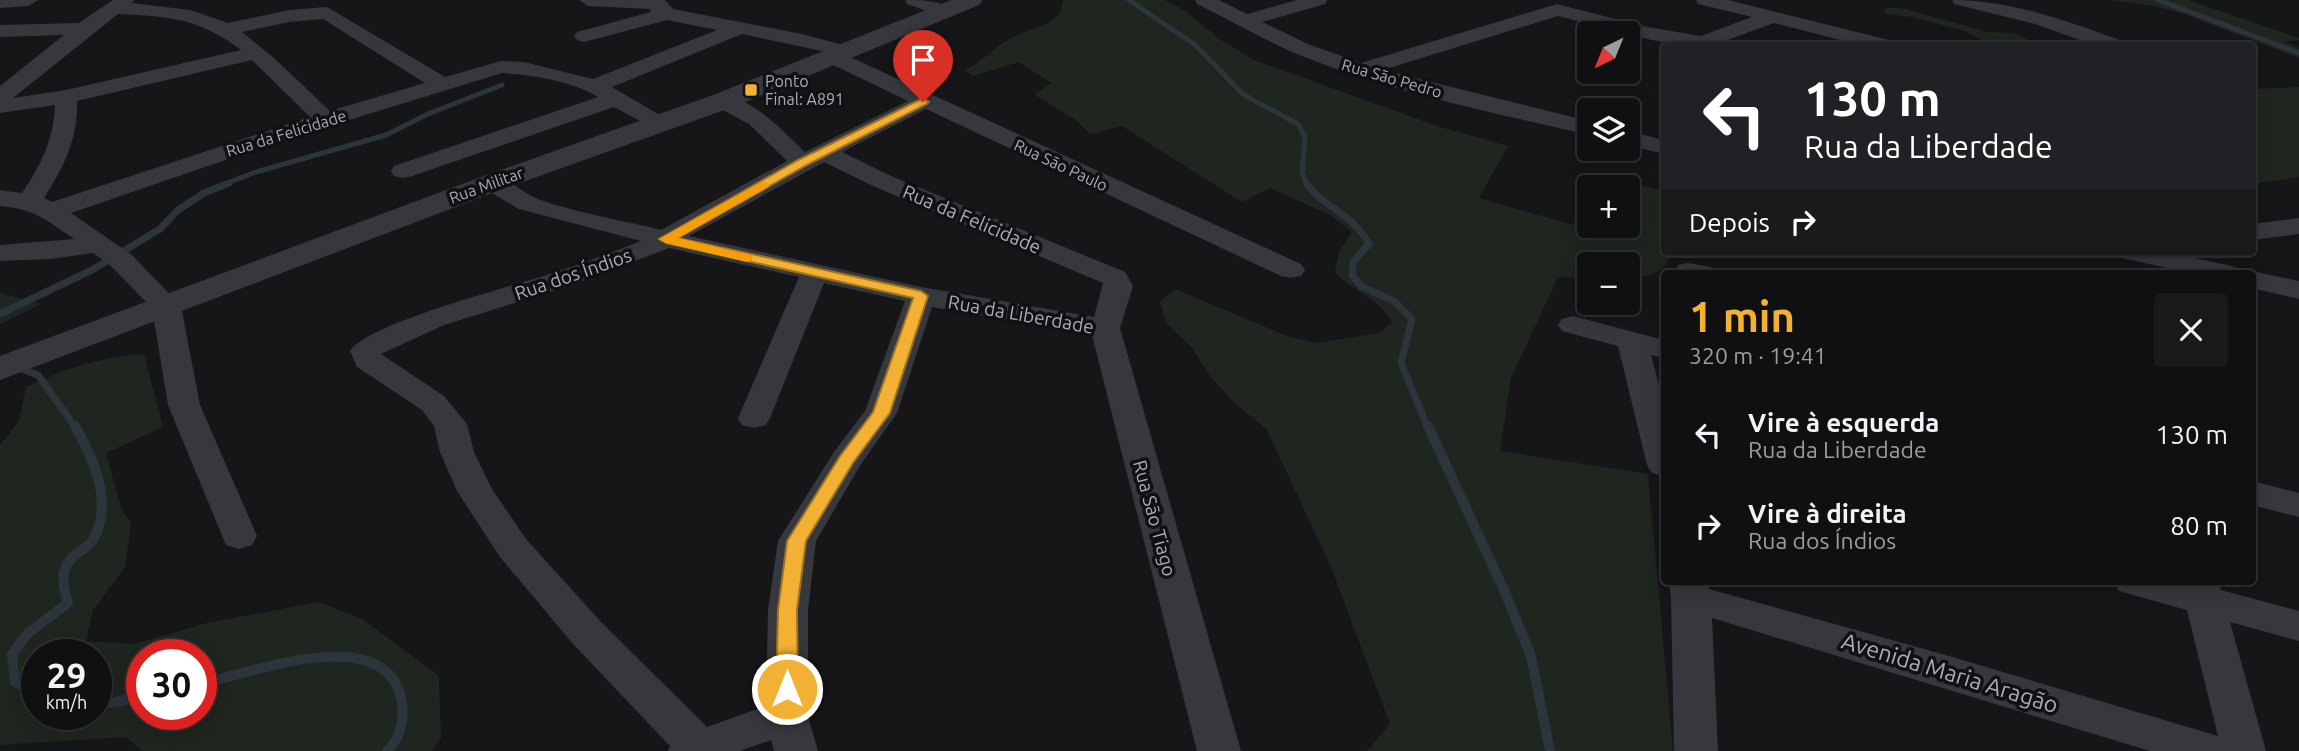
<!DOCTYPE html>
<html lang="pt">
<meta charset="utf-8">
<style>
:root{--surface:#101012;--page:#19191b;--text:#f1f3f6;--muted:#9c9d9f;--line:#303032;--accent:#f2b134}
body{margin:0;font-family:Ubuntu,sans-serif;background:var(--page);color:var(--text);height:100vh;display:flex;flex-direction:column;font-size:26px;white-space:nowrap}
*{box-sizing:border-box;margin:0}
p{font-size:23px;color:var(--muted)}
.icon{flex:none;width:38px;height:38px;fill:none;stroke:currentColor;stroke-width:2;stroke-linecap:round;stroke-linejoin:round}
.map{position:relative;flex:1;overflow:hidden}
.sheet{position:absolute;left:1661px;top:270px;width:595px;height:315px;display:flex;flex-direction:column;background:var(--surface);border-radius:7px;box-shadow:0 4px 18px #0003,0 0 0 2px var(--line)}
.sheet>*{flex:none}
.hud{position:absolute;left:1661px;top:42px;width:595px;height:214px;border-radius:7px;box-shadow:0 4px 18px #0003,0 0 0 2px var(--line);background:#202124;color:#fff;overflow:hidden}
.needle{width:46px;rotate:223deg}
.tools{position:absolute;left:1577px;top:21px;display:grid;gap:14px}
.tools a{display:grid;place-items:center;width:63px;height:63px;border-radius:7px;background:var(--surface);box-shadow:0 4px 18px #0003,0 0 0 2px var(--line);font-size:35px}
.speed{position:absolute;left:21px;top:639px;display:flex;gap:14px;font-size:35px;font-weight:700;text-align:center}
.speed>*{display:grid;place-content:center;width:91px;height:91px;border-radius:50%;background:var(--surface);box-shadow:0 4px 18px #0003,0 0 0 2px var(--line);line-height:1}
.speed small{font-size:18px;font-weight:400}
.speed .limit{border:10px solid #d22;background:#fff;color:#111}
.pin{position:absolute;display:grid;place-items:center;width:60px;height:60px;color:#fff;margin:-72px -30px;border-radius:50% 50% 50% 0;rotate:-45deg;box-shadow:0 0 7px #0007}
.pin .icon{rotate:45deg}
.me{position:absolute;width:77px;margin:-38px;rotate:0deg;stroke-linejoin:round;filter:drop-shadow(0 0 5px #0008)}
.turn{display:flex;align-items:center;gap:24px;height:147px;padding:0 28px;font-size:32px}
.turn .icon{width:91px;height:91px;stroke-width:2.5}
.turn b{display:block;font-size:49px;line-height:60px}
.then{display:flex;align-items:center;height:66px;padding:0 28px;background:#0003;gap:14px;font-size:26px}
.round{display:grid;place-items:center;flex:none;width:74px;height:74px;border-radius:7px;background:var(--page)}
.headline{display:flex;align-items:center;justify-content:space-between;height:119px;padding:0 28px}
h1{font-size:42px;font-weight:600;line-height:52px;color:var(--accent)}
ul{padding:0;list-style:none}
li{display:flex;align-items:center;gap:21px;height:91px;padding:0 28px}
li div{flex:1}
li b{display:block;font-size:26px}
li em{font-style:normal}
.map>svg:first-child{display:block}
</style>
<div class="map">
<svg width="2299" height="751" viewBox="0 0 2299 751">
<rect width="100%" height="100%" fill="#161618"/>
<!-- green -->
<g fill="#1e261f" fill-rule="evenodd">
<path d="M 1063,0 L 1165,0 L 1187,12 L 1218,38 L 1254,60 L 1437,126 L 1508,146 L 1479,198 L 1572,225 L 1589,208 L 1589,226 L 1628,226 L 1628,187 L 1611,187 L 1633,184 L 1664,190 L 1664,252 L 1671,252 C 1665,277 1650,274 1628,279 L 1628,264 L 1589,264 L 1589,278 L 1558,277 L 1511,378 L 1500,451 L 1648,474 L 1673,751 L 1367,751 L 1390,724 L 1331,567 L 1266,428 L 1235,404 L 1210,376 L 1192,348 L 1166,323 L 1160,301 L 1175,289 L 1287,336 L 1317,343 L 1379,333 L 1392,322 C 1378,296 1354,293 1335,272 L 1339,252 L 1352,232 L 1330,215 L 1270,188 L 1242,202 L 1122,126 L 1090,134 L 1077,121 L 1035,95 L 1051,83 L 1019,62 L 973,76 L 964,70 C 983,62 995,46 1013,37 C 1026,30 1042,28 1054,19 C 1060,15 1062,7 1063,0 Z"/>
<path d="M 2109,0 L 2188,0 L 2197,3 L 2299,38 L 2299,40 L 2285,42 L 2299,48 L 2299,58 L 2184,14 L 2154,6 Z"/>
<path d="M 1897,7 L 1988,32 L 2016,33 L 2036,45 L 1990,45 L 1967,32 L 1913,17 L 1886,14 L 1884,9 Z"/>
<path d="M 2299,87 L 2299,177 L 2252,184 L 2252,89 Z"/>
<path d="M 0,293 L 41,304 L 0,324 Z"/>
<path d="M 144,354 L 163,427 L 106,453 L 121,508 L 131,523 L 125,567 L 93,610 L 86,641 L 134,644 L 207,623 L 319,602 L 362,619 L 439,676 L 441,738 L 432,751 L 142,751 L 126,737 L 0,745 L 0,445 L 19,421 L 26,387 C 68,368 99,357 144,354 ZM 37,654 L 96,654 L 96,714 L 37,714 ZM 142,654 L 201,654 L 201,714 L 142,714 Z"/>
</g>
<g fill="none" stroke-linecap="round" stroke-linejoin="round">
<!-- stream-far2 -->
<g stroke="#2c353c" stroke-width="5">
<path d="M 1129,0 L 1195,45 L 1244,95 L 1298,124 L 1305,137 L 1302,173 L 1307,184"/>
<path d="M 2158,0 L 2299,53"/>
<path d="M 225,184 L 253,173 L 386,135 L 428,114 L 502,85"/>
</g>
<!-- stream-far1 -->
<g stroke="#2c353c" stroke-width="7">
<path d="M 1306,183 C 1324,208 1354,215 1369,244 L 1353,262 L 1352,275 L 1362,287 L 1394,301 L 1412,319 L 1401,363 L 1428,428"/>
<path d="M 0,314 L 92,270 L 160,229 L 178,210 L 204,193 L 229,183"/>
<path d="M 0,361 L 38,375 L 76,428"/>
</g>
<!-- stream -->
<g stroke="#2c353c" stroke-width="10">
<path d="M 1428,426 L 1504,590 L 1531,656 L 1550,751"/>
<path d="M 201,684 C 247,674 383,621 401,697 C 405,716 402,737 387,751"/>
<path d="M 37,694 L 15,682 L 12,654 L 28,633 L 68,603 C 62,585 59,567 76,554 C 82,550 89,546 93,540 C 114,503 94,460 75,426"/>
<path d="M 96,705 L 142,697"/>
</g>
<!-- minor -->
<g fill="#37383d" fill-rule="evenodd">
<path d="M 0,0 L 38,0 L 29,6 L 0,8 Z"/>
<path d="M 113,0 L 134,0 L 132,3 L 190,10 L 228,23 L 289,10 L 327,7 L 445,77 L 501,61 L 524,62 L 593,79 L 717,30 L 667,20 L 584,42 L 577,40 L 574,36 L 577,32 L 651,12 L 650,9 L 588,6 L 579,0 L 665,0 L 673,9 L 802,34 L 854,48 L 857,52 L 850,57 L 1301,264 L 1305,270 L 1301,276 L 1291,278 L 1281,276 L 926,109 L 842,152 L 891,176 L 1125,272 L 1133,286 L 1120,328 L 1241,751 L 1197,751 L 1092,335 L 932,307 L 897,413 L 861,464 L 816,541 L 808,610 L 808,716 L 818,751 L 774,751 L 771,740 L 740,751 L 668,751 L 670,746 L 573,644 L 500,557 L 457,491 L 440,452 L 434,426 L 422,410 L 357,367 L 350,351 C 370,322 510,287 550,274 C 580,264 611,253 641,241 L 519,209 L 483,188 L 479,183 L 483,178 C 505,172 519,192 538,199 C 575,213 623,220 661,230 L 787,161 L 749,124 L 715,106 L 712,101 L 715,96 C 745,89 785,133 805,152 L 908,101 L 825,61 L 822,57 L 826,52 L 742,34 L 612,87 L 665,118 L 668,123 L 665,128 L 657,130 L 614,107 L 412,176 L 403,178 L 394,176 L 391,171 L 394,166 L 598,97 C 572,81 533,75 502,73 L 287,139 L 71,213 L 132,255 L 181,306 L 200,405 L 257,536 L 252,545 L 239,549 L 226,545 L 168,405 L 152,308 L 112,267 L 93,253 L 51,259 L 0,261 L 0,245 L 74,239 C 46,220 35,209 0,206 L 0,190 L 22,193 C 41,165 54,139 55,105 L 0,113 L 0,86 L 64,35 L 0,37 L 0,25 L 79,23 ZM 118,14 C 170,17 197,17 241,50 L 66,90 L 13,98 ZM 323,19 L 425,83 L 330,111 L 274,58 L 242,32 L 289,22 ZM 252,60 L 310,117 L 52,202 L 44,198 C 64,167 78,139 77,101 ZM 824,162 L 873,186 L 1103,283 L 1094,317 L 921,287 L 689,236 ZM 669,248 L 799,277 L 738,418 L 742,425 L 754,428 L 766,425 L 770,418 L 824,283 L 905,301 L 865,411 L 834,452 L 778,541 L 768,610 L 766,706 L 707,727 L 601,622 L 526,539 L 492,489 L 474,452 L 467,424 L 444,396 L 381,354 L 444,325 L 572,285 Z"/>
<path d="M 905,0 C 921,0 941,0 954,11 L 944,17 L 907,4 Z"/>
<path d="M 1195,0 L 1219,0 L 1247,14 L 1297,0 L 1327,0 L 1325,4 L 1262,22 L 1308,44 L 1361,63 L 1557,4 L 1647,27 L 1701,36 L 1752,17 L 1698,4 L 1696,0 L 1728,0 L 1897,42 L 1900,46 L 1864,46 L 1774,23 L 1711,46 L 1686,46 L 1647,39 L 1558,16 L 1383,70 L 1589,121 L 1589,135 C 1495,113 1398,94 1307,58 C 1269,43 1234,22 1197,4 Z"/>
<path d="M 1952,0 C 2012,0 2069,22 2125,42 L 2128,46 L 2097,46 L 2035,24 L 1954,4 Z"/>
<path d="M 1628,131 L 1664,140 L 1664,154 L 1628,145 Z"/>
<path d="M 2299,218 L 2299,234 L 2252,240 L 2252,224 Z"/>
<path d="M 2119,252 L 2169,252 L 2235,267 L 2239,273 L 2189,273 L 2123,258 Z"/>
<path d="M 1688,263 L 1711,267 L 1715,273 L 1675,273 L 1678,265 Z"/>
<path d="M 2252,271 L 2299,281 L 2299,299 L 2252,288 L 2252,273 L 2242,273 Z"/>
<path d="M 1573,316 L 1664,340 L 1664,358 L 1651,355 L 1664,403 L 1664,476 L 1652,473 L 1647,465 L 1618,346 L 1562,331 L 1558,325 L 1562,319 Z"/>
<path d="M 2252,481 L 2299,493 L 2299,517 L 2252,505 Z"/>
<path d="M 1669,581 L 1707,581 L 1709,589 L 1949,656 L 2218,736 L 2187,610 L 2119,591 L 2114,581 L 2218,581 L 2221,590 L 2299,611 L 2299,641 L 2230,622 L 2266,751 L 2150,751 L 1712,618 L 1718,751 L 1674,751 L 1671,598 Z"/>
</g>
<!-- tertiary -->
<path fill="#37383d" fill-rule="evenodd" d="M 951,0 L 983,0 L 979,5 L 733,107 L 503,189 L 0,380 L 0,356 L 481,177 L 713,95 Z"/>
</g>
<!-- route -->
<path fill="#f2b134" stroke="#9d7322" stroke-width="2" d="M 923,98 L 929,102 L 927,104 L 807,165 L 678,238 L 921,291 L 928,296 L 890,413 L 853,463 L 806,541 L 797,610 L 798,689 L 794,695 L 787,698 L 779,695 L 776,689 L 778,610 L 787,541 L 840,456 L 873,412 L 913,298 L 666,243 L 659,239 L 798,160 Z"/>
<!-- slow -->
<path fill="#f59e0b" d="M 763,181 L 770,184 L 768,187 L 678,238 L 752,255 L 752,261 L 747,262 L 666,243 L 659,239 Z"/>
<!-- markers -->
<rect fill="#f2b134" stroke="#111113" stroke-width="2.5" x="744" y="83" width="14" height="14" rx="3.5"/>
<g text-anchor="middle" stroke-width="7" stroke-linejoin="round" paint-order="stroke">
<!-- far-street labels -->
<g font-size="16" fill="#a8adb8" stroke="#111113">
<text transform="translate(1392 78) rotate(16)" y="6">Rua São Pedro</text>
<text transform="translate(286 133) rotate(-17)" y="6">Rua da Felicidade</text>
<text transform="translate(1061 165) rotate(25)" y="6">Rua São Paulo</text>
<text transform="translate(486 185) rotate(-20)" y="6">Rua Militar</text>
</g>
<!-- far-poi labels -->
<g font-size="16" fill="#a8adb8" stroke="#111113" text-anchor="start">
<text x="765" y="87">Ponto<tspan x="765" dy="18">Final: A891</tspan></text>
</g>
<!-- street labels -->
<g font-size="19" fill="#a8adb8" stroke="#111113">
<text transform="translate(972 219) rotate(23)" y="7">Rua da Felicidade</text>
<text transform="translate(573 274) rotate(-19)" y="7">Rua dos Índios</text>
<text transform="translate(1021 314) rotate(10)" y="7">Rua da Liberdade</text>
<text transform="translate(1155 518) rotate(75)" y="7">Rua São Tiago</text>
</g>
<!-- near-street labels -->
<g font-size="23" fill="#a8adb8" stroke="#111113">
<text transform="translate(1950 673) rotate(17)" y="8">Avenida Maria Aragão</text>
</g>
</g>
</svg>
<div class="tools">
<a><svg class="needle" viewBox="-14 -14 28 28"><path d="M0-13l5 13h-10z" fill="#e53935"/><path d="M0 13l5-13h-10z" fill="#9c9d9f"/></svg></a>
<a><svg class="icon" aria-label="layers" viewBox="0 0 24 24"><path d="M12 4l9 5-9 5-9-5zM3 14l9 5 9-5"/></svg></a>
<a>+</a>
<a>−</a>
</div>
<div class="speed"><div>29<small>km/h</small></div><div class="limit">30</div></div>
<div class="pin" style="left:923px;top:102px;background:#d93025"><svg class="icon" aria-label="arrive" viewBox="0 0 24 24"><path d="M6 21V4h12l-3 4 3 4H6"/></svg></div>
<svg class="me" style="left:787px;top:689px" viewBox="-20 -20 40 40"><circle r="17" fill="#f2b134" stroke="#fff" stroke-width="3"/><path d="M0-11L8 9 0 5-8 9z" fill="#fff"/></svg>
<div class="hud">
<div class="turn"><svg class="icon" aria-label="left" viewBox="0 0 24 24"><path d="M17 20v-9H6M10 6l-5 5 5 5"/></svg><div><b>130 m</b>Rua da Liberdade</div></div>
<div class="then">Depois<svg class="icon" aria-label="right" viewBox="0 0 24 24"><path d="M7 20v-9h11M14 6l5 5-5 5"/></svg></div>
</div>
<section class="sheet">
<div class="headline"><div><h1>1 min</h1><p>320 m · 19:41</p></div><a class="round"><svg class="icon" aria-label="close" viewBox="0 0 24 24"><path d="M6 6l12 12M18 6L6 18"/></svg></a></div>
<ul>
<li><svg class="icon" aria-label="left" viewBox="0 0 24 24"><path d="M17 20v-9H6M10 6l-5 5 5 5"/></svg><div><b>Vire à esquerda</b><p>Rua da Liberdade</p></div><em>130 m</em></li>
<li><svg class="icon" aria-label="right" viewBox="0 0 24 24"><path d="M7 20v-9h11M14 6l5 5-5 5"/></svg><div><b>Vire à direita</b><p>Rua dos Índios</p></div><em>80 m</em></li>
</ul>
</section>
</div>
